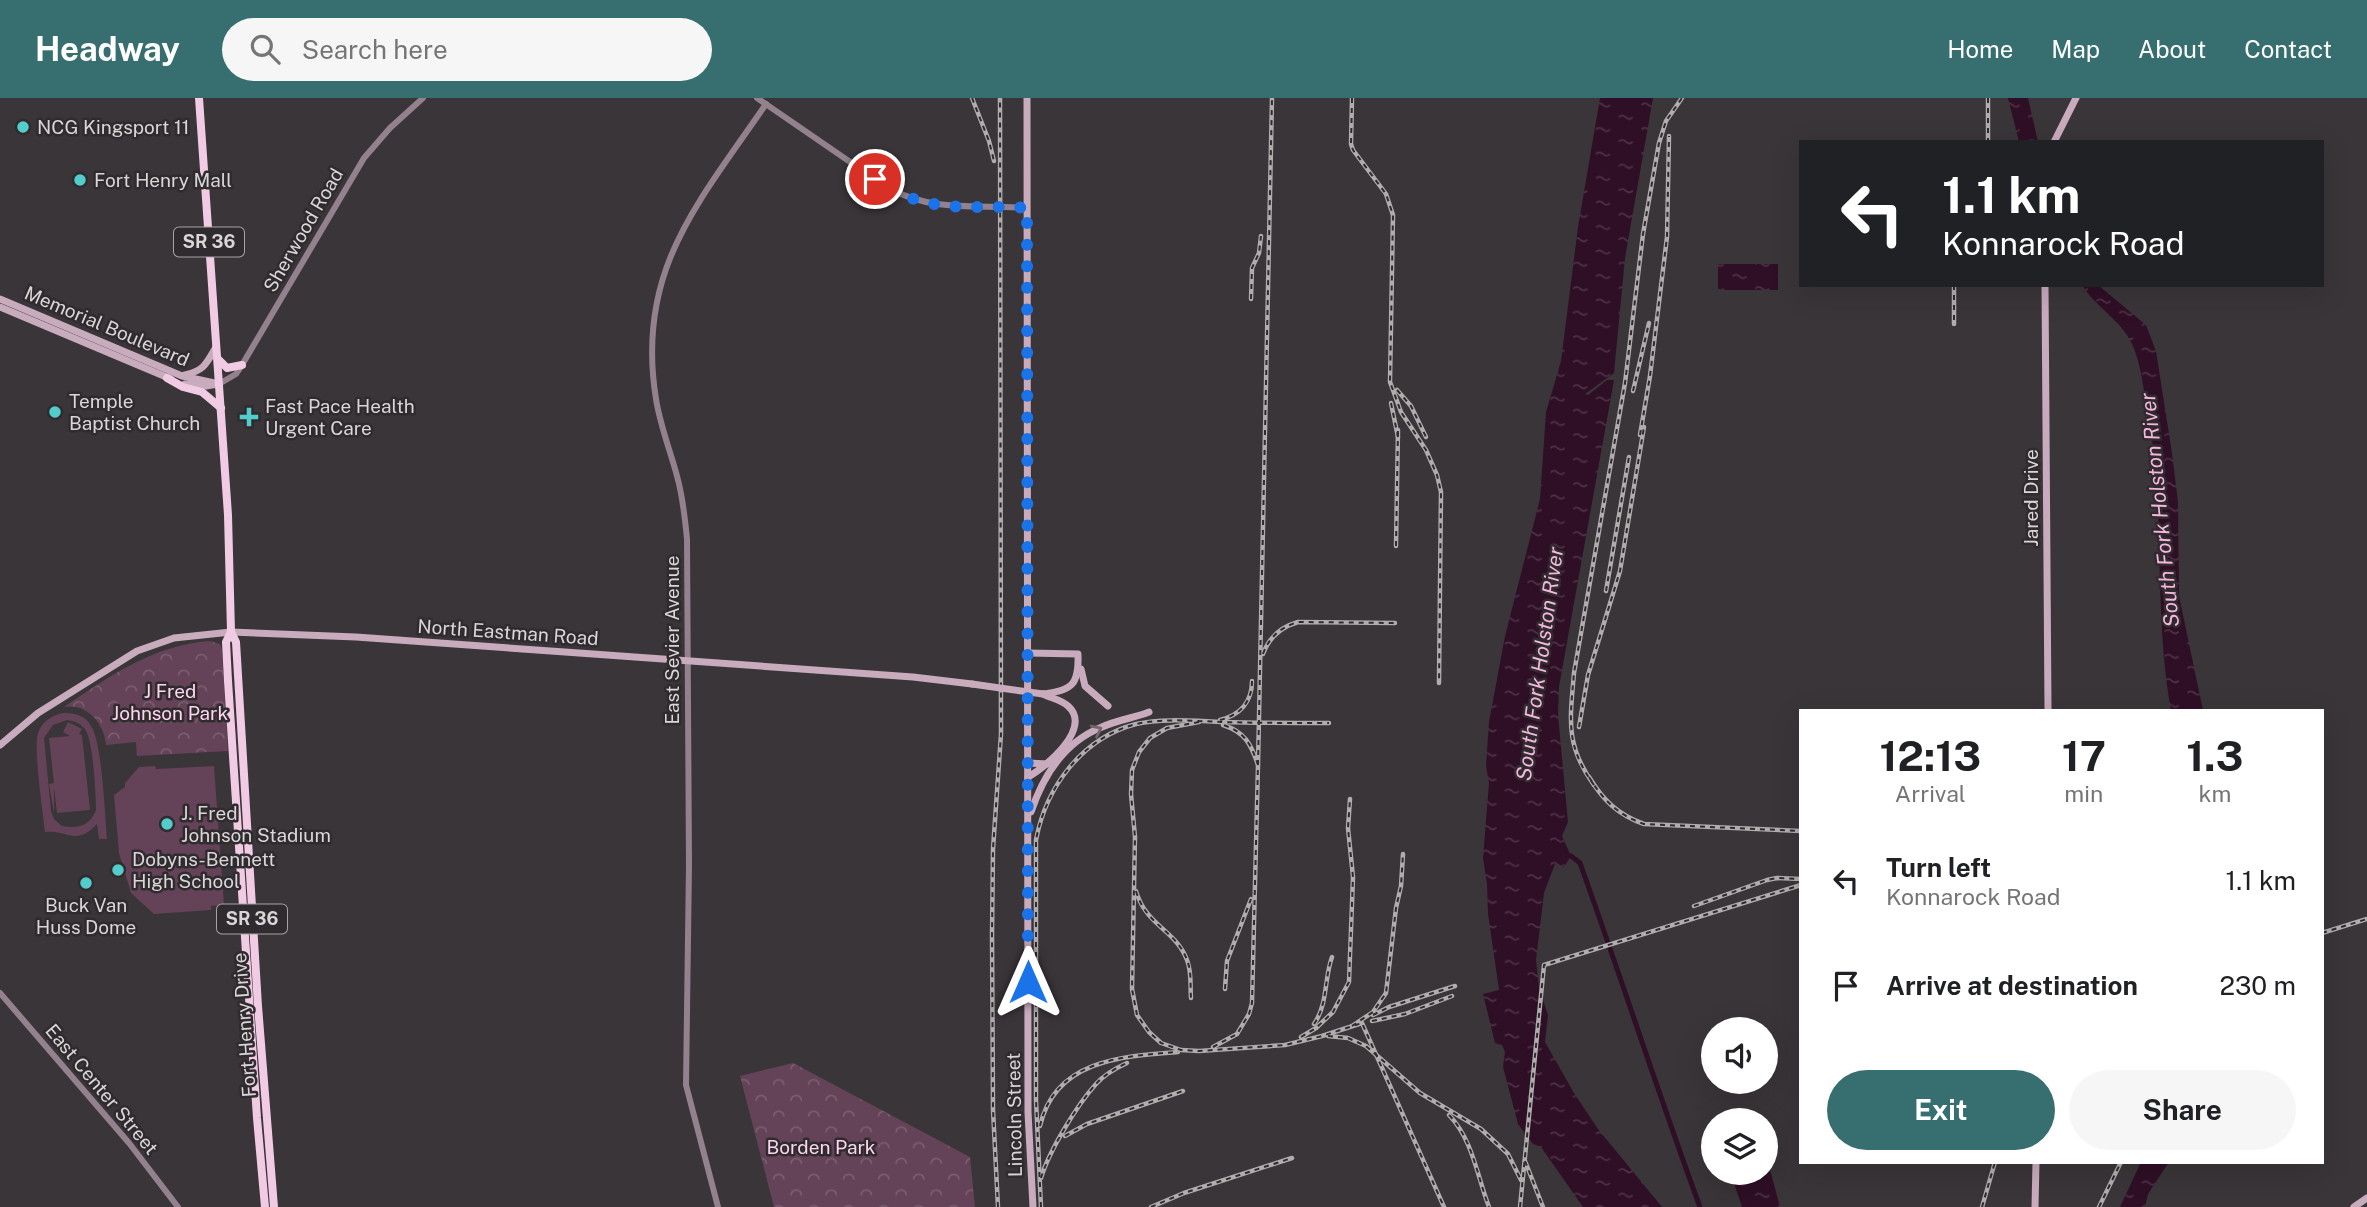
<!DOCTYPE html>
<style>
:root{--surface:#fff;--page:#f6f6f6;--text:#202124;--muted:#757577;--accent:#376e6f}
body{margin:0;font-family:"Public Sans",sans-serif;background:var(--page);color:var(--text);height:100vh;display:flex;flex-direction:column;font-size:26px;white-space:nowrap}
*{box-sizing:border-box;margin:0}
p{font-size:23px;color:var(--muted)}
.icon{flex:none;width:38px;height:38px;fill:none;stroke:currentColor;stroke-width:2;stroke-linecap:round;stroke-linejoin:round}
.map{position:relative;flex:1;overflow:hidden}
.details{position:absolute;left:1799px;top:611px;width:525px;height:455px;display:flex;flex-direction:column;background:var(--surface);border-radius:0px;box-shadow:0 7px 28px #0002}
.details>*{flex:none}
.hud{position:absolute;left:1799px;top:42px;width:525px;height:147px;border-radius:0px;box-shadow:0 7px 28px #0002;background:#202124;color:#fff;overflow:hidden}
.controls{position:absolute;left:1701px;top:919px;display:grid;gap:14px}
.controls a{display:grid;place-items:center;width:77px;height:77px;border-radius:50%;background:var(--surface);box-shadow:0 7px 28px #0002;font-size:35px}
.pin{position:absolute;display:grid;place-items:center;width:60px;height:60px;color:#fff;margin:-30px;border:4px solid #fff;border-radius:50%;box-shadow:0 2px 7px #0007}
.me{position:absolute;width:77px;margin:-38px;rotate:0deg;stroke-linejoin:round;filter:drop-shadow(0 0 5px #0008)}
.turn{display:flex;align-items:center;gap:24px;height:147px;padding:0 28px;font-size:32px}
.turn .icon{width:91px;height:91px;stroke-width:2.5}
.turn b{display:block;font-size:49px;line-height:60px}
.eta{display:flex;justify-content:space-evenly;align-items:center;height:119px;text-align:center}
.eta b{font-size:42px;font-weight:700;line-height:49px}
.primary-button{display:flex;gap:14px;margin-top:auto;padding:14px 28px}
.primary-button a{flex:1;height:80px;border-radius:42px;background:var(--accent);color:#fff;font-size:28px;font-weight:700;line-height:80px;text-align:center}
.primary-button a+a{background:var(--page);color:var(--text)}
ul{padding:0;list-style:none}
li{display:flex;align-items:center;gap:21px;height:105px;padding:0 28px}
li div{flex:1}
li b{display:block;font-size:26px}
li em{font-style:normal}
header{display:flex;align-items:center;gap:42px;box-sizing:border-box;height:98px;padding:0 35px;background:var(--accent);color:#fff}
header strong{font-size:33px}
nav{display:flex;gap:38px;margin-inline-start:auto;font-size:24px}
.search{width:490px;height:63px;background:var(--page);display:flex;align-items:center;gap:18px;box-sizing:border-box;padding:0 24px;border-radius:38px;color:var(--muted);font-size:26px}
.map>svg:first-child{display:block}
</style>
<header>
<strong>Headway</strong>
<div class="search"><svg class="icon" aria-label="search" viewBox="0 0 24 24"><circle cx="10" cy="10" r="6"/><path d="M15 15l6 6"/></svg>Search here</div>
<nav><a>Home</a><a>Map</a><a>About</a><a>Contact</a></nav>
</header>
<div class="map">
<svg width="2367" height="1109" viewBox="0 0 2367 1109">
<defs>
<pattern id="park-crowns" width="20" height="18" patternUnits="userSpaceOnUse" patternTransform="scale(1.75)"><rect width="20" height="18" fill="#644258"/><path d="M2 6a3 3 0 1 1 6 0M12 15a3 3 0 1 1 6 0" fill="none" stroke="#7a5d6f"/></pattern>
<pattern id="water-ripples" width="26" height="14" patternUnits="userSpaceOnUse" patternTransform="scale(1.75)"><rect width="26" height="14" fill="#2f0f26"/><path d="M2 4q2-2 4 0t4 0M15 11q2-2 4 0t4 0" fill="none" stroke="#4d3145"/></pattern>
</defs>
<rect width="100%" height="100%" fill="#3a3538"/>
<!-- park -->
<g fill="url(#park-crowns)">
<path d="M 210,543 L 220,546 L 222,552 L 228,653 L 137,658 L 136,644 L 106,647 C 104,625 87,605 64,609 C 110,578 153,547 210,543 Z"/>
<path d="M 793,965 L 970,1059 L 975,1109 L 774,1109 L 740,978 Z"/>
</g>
<!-- pitch -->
<g fill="#644258" fill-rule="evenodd">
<path d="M 63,615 C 75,615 85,617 91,628 C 102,643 105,718 107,741 L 99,741 L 97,726 C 76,749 67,731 45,734 C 43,714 33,650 38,635 C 42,624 52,617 63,615 ZM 67,622 C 75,623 82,626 86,633 C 93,644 96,697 96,712 C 90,728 78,731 62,728 L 54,721 L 51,713 L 44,640 L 53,627 Z"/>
<path d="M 68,624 L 82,631 L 79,636 L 82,637 L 90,712 L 57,715 L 54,690 L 54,715 L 49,686 L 54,685 L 49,640 L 70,638 L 63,634 Z"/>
<path d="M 155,668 L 156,671 L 214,668 L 224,807 L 211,808 L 211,812 L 154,816 L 131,795 L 119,755 L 114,697 L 125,689 L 125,685 L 139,669 Z"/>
</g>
<!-- water -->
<g fill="url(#water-ripples)">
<path d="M 1600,0 L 1653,0 L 1625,160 L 1614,275 L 1585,296 L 1588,297 L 1607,282 L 1614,282 L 1559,589 L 1558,617 L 1568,724 L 1562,738 L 1571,758 L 1564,769 L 1555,766 L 1544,795 L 1536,862 L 1539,890 L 1548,917 L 1545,944 L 1574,995 L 1598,1031 L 1662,1109 L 1583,1109 L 1541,1049 L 1533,1046 L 1518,1026 L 1503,969 L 1505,954 L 1502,947 L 1495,945 L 1483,896 L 1499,892 L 1488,816 L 1487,786 L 1483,760 L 1489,685 L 1486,668 L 1489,624 L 1505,538 L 1540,401 L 1546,314 L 1561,263 L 1578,129 Z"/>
<path d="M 2008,0 L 2028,0 L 2038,44 L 2019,44 Z"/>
<rect x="1718" y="166" width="60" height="26"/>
<path d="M 2082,187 L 2098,187 L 2146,227 L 2156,253 L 2172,355 L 2178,404 L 2179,498 L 2203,612 L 2171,612 C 2153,513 2166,410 2147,310 C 2143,290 2141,267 2133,248 C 2121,221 2097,211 2082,187 Z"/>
<path d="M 2141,1064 L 2169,1064 L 2148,1096 L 2145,1109 L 2120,1109 Z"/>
<path d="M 1766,1067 L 1771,1075 L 1780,1109 L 1742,1109 L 1732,1079 L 1734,1076 L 1766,1074 Z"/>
</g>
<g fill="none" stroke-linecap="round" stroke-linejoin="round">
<!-- canal -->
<path stroke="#2f0f26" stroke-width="5" d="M 1571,758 L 1580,765 C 1621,879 1658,995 1700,1109"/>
<!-- tertiary -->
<g stroke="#93818d" stroke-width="6">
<path d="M 757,0 L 888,90 C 935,115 977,106 1027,110"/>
<path d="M 219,286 L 236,276 L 242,267 L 364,60 L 390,30 L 423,0"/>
<path d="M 0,895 L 129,1045 L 178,1109"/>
<path d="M 718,1109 L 686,987 L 689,767 L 687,441 C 685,420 683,399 677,378 C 670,352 660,327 656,301 C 635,173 699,104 766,6"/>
</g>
<!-- secondary -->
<g stroke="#c8abbd" stroke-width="7">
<path d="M 1027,0 L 1028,1014 L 1033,1109"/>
<path d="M 2054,44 L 2076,0"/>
<path d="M 2045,187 L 2048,612"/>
<path d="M 0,201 L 182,278 L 219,286"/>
<path d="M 0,209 L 171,281"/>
<path d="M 185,277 C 205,272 206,266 216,249"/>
<path d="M 185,286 L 206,288 L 218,286"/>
<path d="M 1028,555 L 1078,556 C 1079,586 1073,592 1044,596"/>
<path d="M 1081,571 L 1085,588 L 1108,608"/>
<path d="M 0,647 L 38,615 L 137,553 L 174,540 L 231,534 L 356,539 L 579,555 L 913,579 L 972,586"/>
<path d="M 1028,665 L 1047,666"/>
<path d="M 1028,679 C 1046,669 1093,630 1068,608 C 1062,602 1051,600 1043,596"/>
<path d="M 1031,714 C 1043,678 1064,644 1102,629 C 1117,622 1134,620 1149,614"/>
<path d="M 2035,1109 L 2036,1064"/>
<path d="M 2354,1109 L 2367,1100"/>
</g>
<!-- primary -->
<g stroke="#f0cbe3" stroke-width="8">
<path d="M 199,0 L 228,417 L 231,534 L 226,544 L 228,583 L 257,1020 L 265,1109"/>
<path d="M 218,261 L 227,270 L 242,267"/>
<path d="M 167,280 L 183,289 L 202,294 L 221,310"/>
<path d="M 231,534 L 236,544 L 258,908 L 274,1109"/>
</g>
<!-- rail casing -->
<g stroke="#b1adaf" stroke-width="4.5">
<g id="rail">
<path d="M 972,0 L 989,43 L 994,63"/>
<path d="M 1352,0 L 1351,46 L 1353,52 L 1386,96 L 1393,117 L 1390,284 L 1401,314 L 1426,352 L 1437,377 L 1441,394 L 1439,585"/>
<path d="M 1988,0 L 1988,44"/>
<path d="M 1954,187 L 1954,226"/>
<path d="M 1251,201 L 1252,170 L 1259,155 L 1261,138"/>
<path d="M 1397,292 L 1411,308 L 1426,339"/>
<path d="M 1633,293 L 1649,225"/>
<path d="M 1391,305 L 1398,339"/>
<path d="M 1640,337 L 1650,278 L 1667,139 L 1669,38"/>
<path d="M 1396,448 L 1398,332"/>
<path d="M 1606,493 L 1629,359"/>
<path d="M 1263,556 C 1269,539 1281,529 1298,524 L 1395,525"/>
<path d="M 1220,622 C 1240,617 1252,604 1252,583"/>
<path d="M 1199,624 L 1167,630 L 1150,640 L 1139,654 L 1132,672 L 1131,696 L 1135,739 L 1132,891 L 1137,917 L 1149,934 L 1161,945 L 1181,952 L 1199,953 L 1285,947 L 1322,938 L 1362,925 L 1444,1109"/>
<path d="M 1579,629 L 1588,577 L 1620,473 L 1644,329"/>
<path d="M 1258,667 L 1272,0"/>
<path d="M 1589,679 C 1603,702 1618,717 1644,726 L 1801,733"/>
<path d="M 1594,687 C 1565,647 1570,622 1574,575 L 1625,285 L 1643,136 L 1659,45 L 1666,23 L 1682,0"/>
<path d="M 1136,793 C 1146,828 1176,832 1187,862 C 1192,874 1190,888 1191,900"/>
<path d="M 1694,808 L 1767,782 L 1777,780 L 1801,781"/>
<path d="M 2322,835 L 2367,821"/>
<path d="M 1225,891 L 1227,863 L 1251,801"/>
<path d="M 1373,917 L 1389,909 L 1455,888"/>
<path d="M 1372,923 L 1405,916 L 1452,898"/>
<path d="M 1314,926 C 1328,906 1324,881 1332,859"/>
<path d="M 1352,928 L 1373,914 L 1386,895 L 1396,810 L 1401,788 L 1403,756"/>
<path d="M 1328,938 L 1348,940 L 1366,948 L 1420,995 L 1481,1031 L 1508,1056 L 1521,1082"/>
<path d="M 1301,939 L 1316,930 L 1333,914 L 1349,884 L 1353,779 L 1348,730 L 1350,701"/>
<path d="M 1213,949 L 1237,936 L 1249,916 L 1252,905 L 1258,667 C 1251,646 1245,634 1223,627"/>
<path d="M 1449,1017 C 1473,1042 1477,1078 1489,1109"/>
<path d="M 1040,1028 C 1055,962 1122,958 1178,954"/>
<path d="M 1065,1038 L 1087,1026 L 1183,993"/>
<path d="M 1525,1063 L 1543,1109"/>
<path d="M 1041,1080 C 1049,1053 1077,1007 1096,986 C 1104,977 1116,970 1127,965"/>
<path d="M 998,1109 L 993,1012 L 992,837 L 993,751 L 1001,636 L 1000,0"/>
<path d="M 1041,1109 L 1036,1002 L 1036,742 C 1046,689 1082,640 1136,626 C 1163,620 1194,623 1222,624 C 1258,625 1293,625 1329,625"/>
<path d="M 1151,1109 L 1184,1095 L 1292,1060"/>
<path d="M 1520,1109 L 1544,867 L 1801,787"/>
<path d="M 1982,1109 L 1995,1064"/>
<path d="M 2099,1109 L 2121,1064"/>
</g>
</g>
<!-- rail -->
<use href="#rail" stroke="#302b2e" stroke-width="2" stroke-dasharray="5" stroke-linecap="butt"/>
<!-- secondary-bridge -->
<path stroke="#c8abbd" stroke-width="7" d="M 972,586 L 1043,596"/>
</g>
<!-- one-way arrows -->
<defs><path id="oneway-chevron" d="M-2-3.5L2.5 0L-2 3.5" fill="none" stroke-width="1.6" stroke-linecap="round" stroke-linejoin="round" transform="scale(1.75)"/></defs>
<use stroke="#74656e" href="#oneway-chevron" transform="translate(1097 632) rotate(-26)"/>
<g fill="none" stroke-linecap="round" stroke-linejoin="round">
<!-- route -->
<path stroke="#1a73e8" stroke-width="12" stroke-dasharray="0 21.6" d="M 875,81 C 928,118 967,106 1027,110 L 1028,884"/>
</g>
<!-- markers -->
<g fill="#53cdcb" stroke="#302b2e" stroke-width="2.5">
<circle cx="23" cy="29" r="7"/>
<circle cx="80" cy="82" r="7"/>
<circle cx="55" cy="314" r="7"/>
<path d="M245.5 308.5h7v7h7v7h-7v7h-7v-7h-7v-7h7z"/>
<circle cx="167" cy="726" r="7"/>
<circle cx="118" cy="772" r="7"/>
<circle cx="86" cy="785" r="7"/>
</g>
<g text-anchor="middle" stroke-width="5" stroke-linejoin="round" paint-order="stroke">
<!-- shield labels -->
<g fill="#302b2e" stroke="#a7a3a5" stroke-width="2">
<rect x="174" y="129.5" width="70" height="29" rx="5"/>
<rect x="217" y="806.5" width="70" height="29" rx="5"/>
</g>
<g font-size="18" font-weight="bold" fill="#dad6d8">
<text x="209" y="150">SR 36</text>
<text x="252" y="827">SR 36</text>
</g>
<!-- poi labels -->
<g font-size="19" fill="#dad6d8" stroke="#302b2e" text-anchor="start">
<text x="37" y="36">NCG Kingsport 11</text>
<text x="94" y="89">Fort Henry Mall</text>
<text x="69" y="310">Temple<tspan x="69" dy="22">Baptist Church</tspan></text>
<text x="265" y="315">Fast Pace Health<tspan x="265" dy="22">Urgent Care</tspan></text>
<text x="181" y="722">J. Fred<tspan x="181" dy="22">Johnson Stadium</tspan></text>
<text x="132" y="768">Dobyns-Bennett<tspan x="132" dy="22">High School</tspan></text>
<text x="86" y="814" text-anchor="middle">Buck Van<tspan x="86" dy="22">Huss Dome</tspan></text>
</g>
<!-- street labels -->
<g font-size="19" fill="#dad6d8" stroke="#302b2e">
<text transform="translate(303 132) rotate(-60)" y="7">Sherwood Road</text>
<text transform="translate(107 228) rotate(23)" y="7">Memorial Boulevard</text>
<text transform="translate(2031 400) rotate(-90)" y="7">Jared Drive</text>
<text transform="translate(508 534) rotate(4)" y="7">North Eastman Road</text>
<text transform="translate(672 542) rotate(-90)" y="7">East Sevier Avenue</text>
<text transform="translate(244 927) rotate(-94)" y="7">Fort Henry Drive</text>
<text transform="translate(102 991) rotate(50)" y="7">East Center Street</text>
<text transform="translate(1014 1017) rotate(-91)" y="7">Lincoln Street</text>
</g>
<!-- park labels -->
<g font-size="19" fill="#fdd5ee" stroke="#302b2e">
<text x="170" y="600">J Fred<tspan x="170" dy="22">Johnson Park</tspan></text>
<text x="821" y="1056">Borden Park</text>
</g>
<!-- water labels -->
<g font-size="21" font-style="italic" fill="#f6b6e0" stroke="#302b2e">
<text transform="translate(2160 412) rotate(-96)" y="7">South Fork Holston River</text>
<text transform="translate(1540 566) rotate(-82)" y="7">South Fork Holston River</text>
</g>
</g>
</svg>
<div class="controls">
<a><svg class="icon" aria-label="sound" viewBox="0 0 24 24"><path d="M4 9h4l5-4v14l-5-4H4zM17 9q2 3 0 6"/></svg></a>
<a><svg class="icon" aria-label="layers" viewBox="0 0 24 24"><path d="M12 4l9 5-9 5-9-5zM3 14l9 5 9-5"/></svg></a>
</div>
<div class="pin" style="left:875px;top:81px;background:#d93025"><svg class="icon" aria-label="arrive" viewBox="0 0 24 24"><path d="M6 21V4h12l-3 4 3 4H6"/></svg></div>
<svg class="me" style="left:1028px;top:884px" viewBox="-20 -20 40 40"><path d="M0-17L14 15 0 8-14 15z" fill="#1a73e8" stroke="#fff" stroke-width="4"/></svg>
<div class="hud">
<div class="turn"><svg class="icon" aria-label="left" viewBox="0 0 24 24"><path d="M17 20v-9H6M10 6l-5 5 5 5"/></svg><div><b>1.1 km</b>Konnarock Road</div></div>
</div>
<section class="details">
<div class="eta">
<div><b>12:13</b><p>Arrival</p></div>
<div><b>17</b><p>min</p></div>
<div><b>1.3</b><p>km</p></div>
</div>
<ul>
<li><svg class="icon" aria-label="left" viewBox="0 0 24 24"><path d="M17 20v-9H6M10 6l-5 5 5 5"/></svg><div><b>Turn left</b><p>Konnarock Road</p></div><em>1.1 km</em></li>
<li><svg class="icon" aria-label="arrive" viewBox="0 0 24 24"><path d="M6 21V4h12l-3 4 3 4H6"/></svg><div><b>Arrive at destination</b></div><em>230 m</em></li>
</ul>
<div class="primary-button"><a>Exit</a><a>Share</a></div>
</section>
</div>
